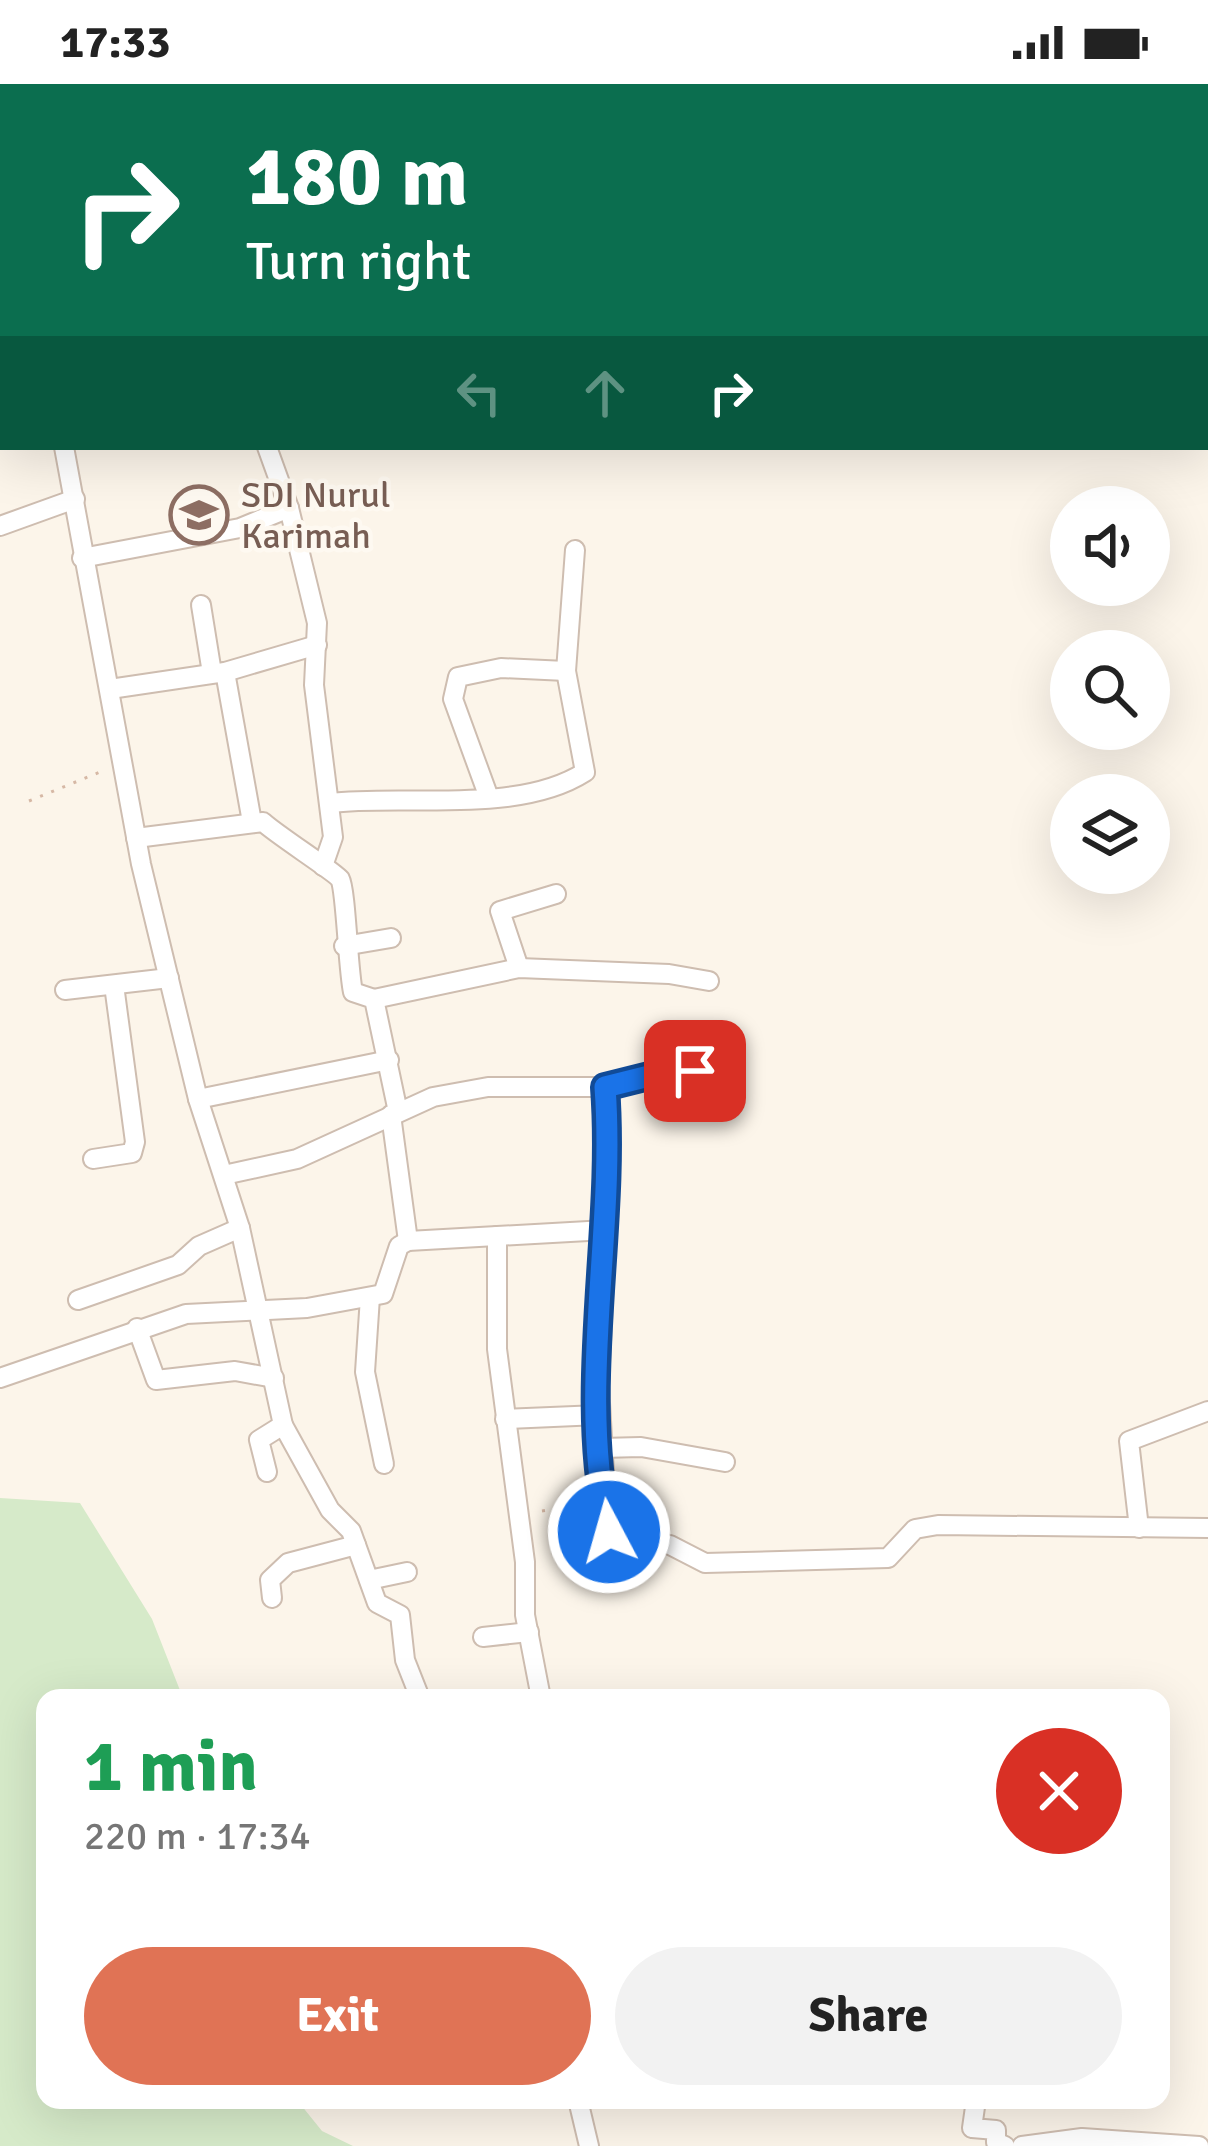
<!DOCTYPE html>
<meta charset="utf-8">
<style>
:root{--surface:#fff;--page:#f2f2f2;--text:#222;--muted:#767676;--accent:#e07355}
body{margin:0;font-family:Signika,sans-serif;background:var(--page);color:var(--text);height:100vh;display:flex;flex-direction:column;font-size:45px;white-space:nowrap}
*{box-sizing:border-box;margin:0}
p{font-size:39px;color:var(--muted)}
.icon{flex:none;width:66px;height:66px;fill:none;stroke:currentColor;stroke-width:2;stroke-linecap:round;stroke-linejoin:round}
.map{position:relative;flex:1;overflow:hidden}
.sheet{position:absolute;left:36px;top:1605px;width:1134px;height:420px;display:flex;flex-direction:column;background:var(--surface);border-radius:24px;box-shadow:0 12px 48px #0002}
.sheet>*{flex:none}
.guide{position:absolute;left:0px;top:0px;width:1209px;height:366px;box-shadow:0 12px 48px #0002;background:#0b6e4f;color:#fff;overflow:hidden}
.buttons{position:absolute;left:1050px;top:402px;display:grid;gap:24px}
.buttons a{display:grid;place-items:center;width:120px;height:120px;border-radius:50%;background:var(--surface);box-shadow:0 12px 48px #0002;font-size:60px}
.pin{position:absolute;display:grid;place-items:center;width:102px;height:102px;color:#fff;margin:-51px;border-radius:24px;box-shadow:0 6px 18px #0006}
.me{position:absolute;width:132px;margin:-66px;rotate:354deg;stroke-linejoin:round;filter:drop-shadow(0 0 9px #0008)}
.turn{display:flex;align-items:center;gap:42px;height:252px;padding:0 48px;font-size:54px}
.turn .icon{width:156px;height:156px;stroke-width:2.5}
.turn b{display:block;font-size:84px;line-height:102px}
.lanes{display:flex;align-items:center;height:114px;padding:0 48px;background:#0003;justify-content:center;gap:60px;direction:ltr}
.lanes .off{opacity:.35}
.round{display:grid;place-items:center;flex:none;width:126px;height:126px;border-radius:63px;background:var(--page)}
.headline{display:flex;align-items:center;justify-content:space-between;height:204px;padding:0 48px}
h1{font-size:72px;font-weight:700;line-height:90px;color:#1e9e55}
.primary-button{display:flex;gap:24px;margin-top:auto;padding:24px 48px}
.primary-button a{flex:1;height:138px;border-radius:72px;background:var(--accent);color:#fff;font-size:48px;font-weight:700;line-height:138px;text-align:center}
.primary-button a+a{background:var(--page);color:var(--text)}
.status{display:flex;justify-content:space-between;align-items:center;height:84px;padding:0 60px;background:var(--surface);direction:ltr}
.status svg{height:33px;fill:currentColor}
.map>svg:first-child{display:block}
</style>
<div class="status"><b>17:33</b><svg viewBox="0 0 49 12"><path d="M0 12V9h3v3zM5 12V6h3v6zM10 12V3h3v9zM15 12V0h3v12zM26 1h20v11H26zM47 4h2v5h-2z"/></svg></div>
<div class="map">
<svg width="1208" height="2062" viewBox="0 0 1208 2062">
<rect width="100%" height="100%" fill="#fcf5ea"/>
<!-- green -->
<path fill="#d6eac9" d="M 0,1414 L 80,1419 L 152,1535 L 183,1614 L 45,1614 L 45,2016 L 297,2016 L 322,2047 L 353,2062 L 0,2062 Z"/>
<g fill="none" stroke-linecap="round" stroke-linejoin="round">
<!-- street casing -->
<g stroke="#cebdb0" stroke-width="22">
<g id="street">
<path d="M 186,0 L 186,3"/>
<path d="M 7,3 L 10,0"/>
<path d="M 0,248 L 3,247"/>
<path d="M 0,266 L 3,270"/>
<path d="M 64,363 L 141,780 L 198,1015 L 240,1144 L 283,1341 L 259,1356 L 267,1388"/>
<path d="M 267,363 L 289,424 L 317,539 L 314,601 L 333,753 L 323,782"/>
<path d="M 0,442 L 75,415"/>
<path d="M 82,474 L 240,444 L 289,424"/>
<path d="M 201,521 L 212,589"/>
<path d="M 225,588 L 252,738"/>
<path d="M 110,605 L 225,588 L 317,561"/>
<path d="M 488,711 L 453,615 L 458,593 L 501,584 L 566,587"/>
<path d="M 330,719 C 406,710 518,731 585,688 L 566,587 L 575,466"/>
<path d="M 136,754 L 263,738 C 277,751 335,788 340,795 C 346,806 348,886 353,908 L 374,915 L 398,1028"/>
<path d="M 344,862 L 391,854"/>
<path d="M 519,884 L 500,827 L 556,810"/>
<path d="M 65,906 L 169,894"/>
<path d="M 374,915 L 519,884 L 669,890 L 709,897"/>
<path d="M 605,1003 L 608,1105 L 599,1301 L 607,1442 L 613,1451 L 670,1461 L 705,1479 L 888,1474 L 915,1445 L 938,1441 L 1208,1444"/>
<path d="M 198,1015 L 389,976"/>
<path d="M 391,1031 L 408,1157"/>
<path d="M 93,1075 L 132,1069 L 135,1058 L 114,901"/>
<path d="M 224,1091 L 297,1075 L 433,1013 L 488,1003 L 605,1003 L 669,987 L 695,987"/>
<path d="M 497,1152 L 497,1265 L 525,1478 L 525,1531 L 541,1614"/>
<path d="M 370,1213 L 365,1288 L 384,1380"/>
<path d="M 78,1216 L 178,1181 L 199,1162 L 240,1144"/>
<path d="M 137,1244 L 156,1296 L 235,1287 L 274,1294"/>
<path d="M 0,1294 L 186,1230 L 307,1224 L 383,1210 L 399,1162 L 408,1157 L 606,1146"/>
<path d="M 505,1335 L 599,1331"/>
<path d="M 283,1341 L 330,1426 L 351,1447 L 377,1519 L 400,1531 L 405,1576 L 420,1614"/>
<path d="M 601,1364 L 641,1363 L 725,1378"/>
<path d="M 1139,1444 L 1129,1357 L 1208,1327"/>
<path d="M 369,1496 L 407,1488"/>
<path d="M 272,1514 L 270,1496 L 288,1479 L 356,1461"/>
<path d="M 483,1553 L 529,1548"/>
<path d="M 578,2016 L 589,2062"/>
<path d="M 976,2016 L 972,2044 L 996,2046 L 996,2058 L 1005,2062"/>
<path d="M 1022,2062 L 1082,2054 L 1199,2062"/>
</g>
</g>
<!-- path -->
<g stroke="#d6b8a5" stroke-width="3" stroke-dasharray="3 9" stroke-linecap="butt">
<path d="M 29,717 L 105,686"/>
<path d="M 542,1427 L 588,1420"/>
</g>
<!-- street -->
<use href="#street" stroke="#fff" stroke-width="18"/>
</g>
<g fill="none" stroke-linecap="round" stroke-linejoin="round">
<!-- route casing -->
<g stroke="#114b97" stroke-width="30">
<path id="route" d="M 609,1448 C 576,1303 616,1149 605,1003 L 669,987 L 695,987"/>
</g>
<!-- route -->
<use href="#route" stroke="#1a73e8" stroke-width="21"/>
</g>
<!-- icons -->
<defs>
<g id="school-ring" transform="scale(3)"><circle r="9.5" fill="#fef9f1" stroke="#8d6e63" stroke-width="1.5"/><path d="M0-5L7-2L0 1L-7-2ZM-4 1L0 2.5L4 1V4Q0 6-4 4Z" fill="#8d6e63"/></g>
</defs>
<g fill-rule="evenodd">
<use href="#school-ring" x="199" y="431"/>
</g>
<g text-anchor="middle" stroke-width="9" stroke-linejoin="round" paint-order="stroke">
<!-- education labels -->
<g font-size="36" fill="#785e54" stroke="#fef9f1" text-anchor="start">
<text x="241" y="423">SDI Nurul<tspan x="241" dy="41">Karimah</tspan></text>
</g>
</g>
</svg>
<div class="buttons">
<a><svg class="icon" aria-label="sound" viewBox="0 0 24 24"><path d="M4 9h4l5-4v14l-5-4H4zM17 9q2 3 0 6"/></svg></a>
<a><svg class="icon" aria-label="search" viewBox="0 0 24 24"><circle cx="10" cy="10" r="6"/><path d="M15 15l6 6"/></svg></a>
<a><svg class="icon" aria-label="layers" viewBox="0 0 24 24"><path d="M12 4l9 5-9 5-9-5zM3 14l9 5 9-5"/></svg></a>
</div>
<div class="pin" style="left:695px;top:987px;background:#d93025"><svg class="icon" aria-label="arrive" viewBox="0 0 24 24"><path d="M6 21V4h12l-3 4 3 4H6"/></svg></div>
<svg class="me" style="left:609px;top:1448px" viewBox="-20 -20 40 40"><circle r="17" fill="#1a73e8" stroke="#fff" stroke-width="3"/><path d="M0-11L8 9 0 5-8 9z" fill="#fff"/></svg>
<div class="guide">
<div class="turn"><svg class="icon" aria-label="right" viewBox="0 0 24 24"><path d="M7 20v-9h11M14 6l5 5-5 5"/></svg><div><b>180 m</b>Turn right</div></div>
<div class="lanes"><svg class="icon off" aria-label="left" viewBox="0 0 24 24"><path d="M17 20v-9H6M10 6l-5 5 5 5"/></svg><svg class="icon off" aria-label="ahead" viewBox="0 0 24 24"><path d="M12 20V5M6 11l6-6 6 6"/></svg><svg class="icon" aria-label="right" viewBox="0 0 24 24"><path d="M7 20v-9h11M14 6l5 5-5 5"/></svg></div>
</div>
<section class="sheet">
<div class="headline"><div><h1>1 min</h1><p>220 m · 17:34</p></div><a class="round" style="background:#d93025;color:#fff"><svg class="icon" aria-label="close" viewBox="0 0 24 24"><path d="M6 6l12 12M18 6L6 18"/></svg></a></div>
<div class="primary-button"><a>Exit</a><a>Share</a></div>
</section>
</div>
